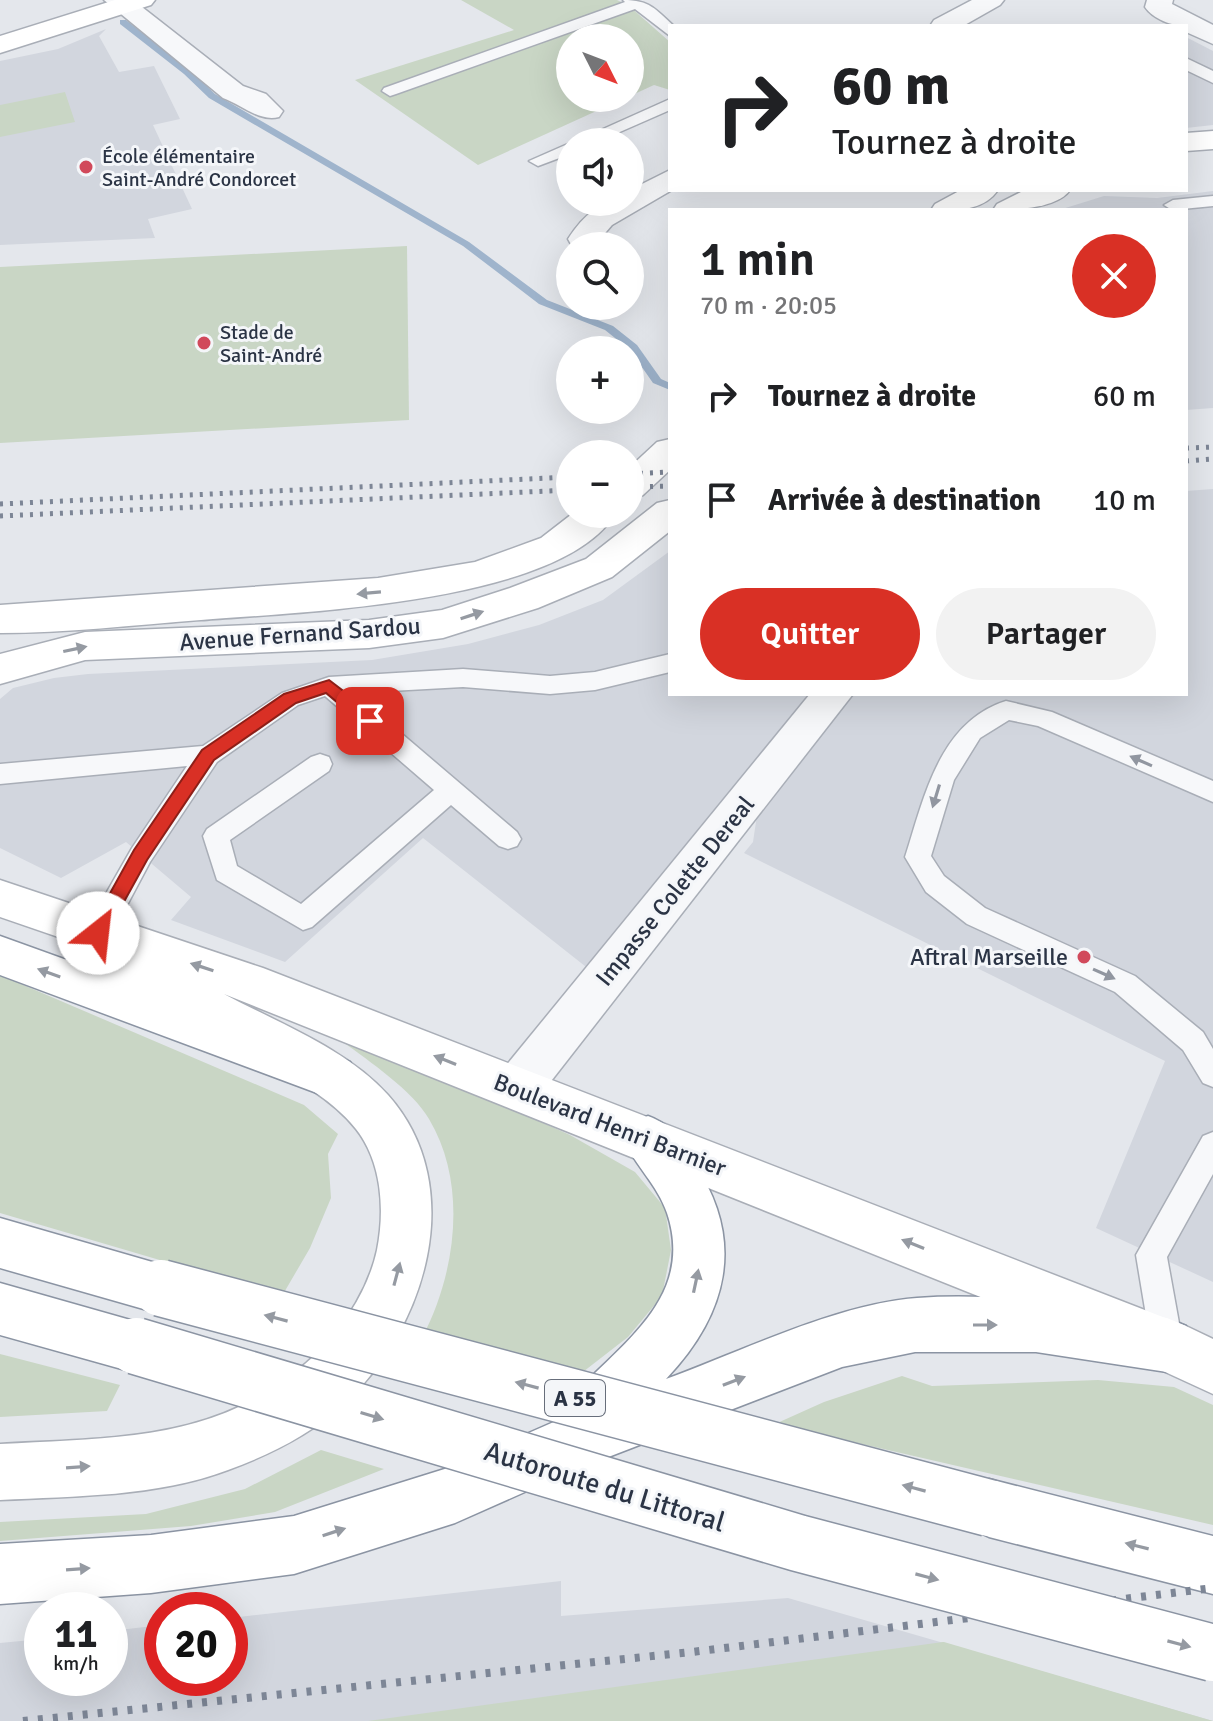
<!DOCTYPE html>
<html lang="fr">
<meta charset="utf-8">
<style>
:root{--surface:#fff;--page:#f2f2f2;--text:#202124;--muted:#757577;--accent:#d93025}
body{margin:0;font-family:Signika,sans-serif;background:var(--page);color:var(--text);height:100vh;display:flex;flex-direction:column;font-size:30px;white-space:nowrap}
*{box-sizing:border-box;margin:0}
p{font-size:26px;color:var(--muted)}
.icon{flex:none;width:44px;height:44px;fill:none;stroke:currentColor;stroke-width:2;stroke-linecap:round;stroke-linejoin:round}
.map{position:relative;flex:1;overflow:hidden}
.panel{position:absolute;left:668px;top:208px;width:520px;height:488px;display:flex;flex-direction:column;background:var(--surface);border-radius:0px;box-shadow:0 8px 32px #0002}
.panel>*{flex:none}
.guide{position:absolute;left:668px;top:24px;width:520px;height:168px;border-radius:0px;box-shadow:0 8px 32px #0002;background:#fff;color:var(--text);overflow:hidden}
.needle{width:52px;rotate:132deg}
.fabs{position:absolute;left:556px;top:24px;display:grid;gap:16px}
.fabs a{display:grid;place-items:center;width:88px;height:88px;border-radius:50%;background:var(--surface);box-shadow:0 8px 32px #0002;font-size:40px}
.speed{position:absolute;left:24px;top:1592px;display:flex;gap:16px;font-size:40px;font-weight:700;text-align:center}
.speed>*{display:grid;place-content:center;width:104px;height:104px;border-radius:50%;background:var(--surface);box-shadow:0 8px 32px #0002;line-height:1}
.speed small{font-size:20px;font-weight:400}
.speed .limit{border:12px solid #d22;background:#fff;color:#111}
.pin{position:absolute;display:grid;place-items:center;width:68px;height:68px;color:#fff;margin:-34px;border-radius:16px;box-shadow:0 4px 12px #0006}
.me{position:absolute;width:88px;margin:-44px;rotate:29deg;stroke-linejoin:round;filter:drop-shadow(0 0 6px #0008)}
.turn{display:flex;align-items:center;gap:28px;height:168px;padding:0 32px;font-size:36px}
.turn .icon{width:104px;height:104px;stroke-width:2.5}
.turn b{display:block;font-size:56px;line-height:68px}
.round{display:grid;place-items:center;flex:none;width:84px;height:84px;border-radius:42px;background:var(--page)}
.summary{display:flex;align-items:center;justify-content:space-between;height:136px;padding:0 32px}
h1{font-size:48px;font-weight:600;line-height:60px}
.cta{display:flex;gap:16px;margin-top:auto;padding:16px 32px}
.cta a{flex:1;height:92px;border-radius:48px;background:var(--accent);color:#fff;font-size:32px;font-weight:600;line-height:92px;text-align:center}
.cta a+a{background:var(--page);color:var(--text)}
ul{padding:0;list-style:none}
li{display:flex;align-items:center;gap:24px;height:104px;padding:0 32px}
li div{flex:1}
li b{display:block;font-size:30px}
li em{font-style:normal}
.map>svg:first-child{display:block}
</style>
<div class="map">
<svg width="1213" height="1721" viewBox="0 0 1213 1721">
<rect width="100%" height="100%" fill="#e4e7ec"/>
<!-- built -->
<g fill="#d2d6de">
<path d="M 106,29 L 99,36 L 119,72 L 154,66 L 180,119 L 153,125 L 192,209 L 148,219 L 155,238 L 0,245 L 0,61 L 58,49 Z"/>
<path d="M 1186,37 L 1213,51 L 1213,125 L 1186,128 Z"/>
<path d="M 1213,191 L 1213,408 L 1186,410 L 1186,210 L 1059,210 L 1104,196 L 1157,198 Z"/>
<path d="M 1213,489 L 1213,1282 L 1096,1228 L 1165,1061 L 744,853 L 753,842 L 757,815 L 849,694 L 1186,694 L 1186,491 Z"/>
<path d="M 670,551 L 670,694 L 818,694 L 595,974 L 423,838 L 285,962 L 171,920 L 191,897 L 126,842 L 61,878 L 0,848 L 0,699 L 13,688 L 54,678 L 88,674 L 372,660 L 468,644 L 539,625 L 603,600 Z"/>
<path d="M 561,1581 L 561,1616 L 788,1598 L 1213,1721 L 0,1721 L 0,1643 L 42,1639 L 42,1678 L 110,1678 L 110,1631 L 162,1625 L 162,1678 L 230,1678 L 230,1618 Z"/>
</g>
<!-- green -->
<g fill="#c9d6c5">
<path d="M 461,0 L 617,0 L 628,5 L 670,42 L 670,90 L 654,85 L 630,96 L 630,38 L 570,38 L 570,98 L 625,98 L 478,165 L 355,80 L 514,30 Z"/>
<path d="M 65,92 L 75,122 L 0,137 L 0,105 Z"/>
<path d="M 407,246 L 409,420 L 0,443 L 0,267 Z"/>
<path d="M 0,975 L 304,1105 L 338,1134 L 328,1154 L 331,1198 L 310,1248 L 282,1296 L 0,1213 Z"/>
<path d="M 343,1042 L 487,1098 L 570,1135 L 635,1172 L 665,1208 L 671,1250 L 662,1296 L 628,1337 L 579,1375 L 423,1336 C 456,1272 468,1184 429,1119 C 413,1091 369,1061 343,1042 Z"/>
<path d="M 0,1354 L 120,1385 L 107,1411 L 0,1417 Z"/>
<path d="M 902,1376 L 932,1386 L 1098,1380 L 1174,1387 L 1213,1405 L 1213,1525 L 775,1424 L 824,1402 Z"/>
<path d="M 321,1450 L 384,1469 L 275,1512 L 191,1526 L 0,1541 L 0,1522 L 146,1514 L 245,1489 Z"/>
<path d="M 944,1642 L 1213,1721 L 368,1721 L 943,1642 Z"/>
</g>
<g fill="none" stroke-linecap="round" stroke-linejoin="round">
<!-- stream -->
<path fill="#9fb4cc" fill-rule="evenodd" d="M 120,20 L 126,20 L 190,70 L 215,94 L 469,242 L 547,300 L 613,326 L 637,345 L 661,379 L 670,383 L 670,390 L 653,383 L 630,350 L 605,330 L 539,304 L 463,246 L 209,98 L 184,74 L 120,24 Z"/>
<!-- lane casing -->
<g stroke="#a9aeb7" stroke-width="3">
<g id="lane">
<path d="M 623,0 C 650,0 655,9 674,26 L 670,26 L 670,36 L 635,9 L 396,94 L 390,96 L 382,91 L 384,88 L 625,2 Z"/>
<path d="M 1186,58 L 1213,71 L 1213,83 L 1186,70 Z"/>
<path d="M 670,99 L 670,110 L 597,142 L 574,142 Z"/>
<path d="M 570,143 L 570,154 L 538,166 L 529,161 Z"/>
<path d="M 1213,196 L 1213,206 L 1172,210 L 1164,205 L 1173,200 Z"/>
<path d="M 670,654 L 670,672 L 595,690 L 550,694 L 463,687 L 354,693 L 517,832 L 521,839 L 517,846 L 508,849 L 499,846 L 451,805 L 312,927 L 303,930 L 217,880 L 203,836 L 207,829 L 311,757 L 320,754 L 329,757 L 332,764 L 329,771 L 230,840 L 237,866 L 301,904 L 434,790 L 325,696 L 298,705 L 217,762 L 150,862 L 108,941 L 98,944 L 88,941 L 85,933 L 88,925 L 132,848 L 187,766 L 0,784 L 0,764 L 203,746 L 282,693 L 329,677 L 463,669 L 550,676 L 595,672 Z"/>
<path d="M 1006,701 L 1052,712 L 1213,781 L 1213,802 L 1038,726 L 1009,720 L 980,738 L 954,780 L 931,856 L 944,876 L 985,908 L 1135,976 L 1203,1032 L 1213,1049 L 1213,1087 L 1203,1083 L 1183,1050 L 1115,992 L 967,924 L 926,892 L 905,857 C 924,798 939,722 1006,701 Z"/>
<path d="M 1213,1132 L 1213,1174 L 1167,1257 L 1183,1345 L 1178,1356 L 1167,1361 L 1156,1356 L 1151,1345 L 1136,1255 L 1203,1136 Z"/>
</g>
</g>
<!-- street casing -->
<g stroke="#a9aeb7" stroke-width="3">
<g id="street">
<path d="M 104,0 L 133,0 L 243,86 L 266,94 L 283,111 L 279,117 C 259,122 242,105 223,98 Z"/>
<path d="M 972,0 L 1004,0 L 1000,5 L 963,26 L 930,26 L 934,20 Z"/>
<path d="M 1147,0 L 1173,0 L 1172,4 L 1213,25 L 1213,44 L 1186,32 L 1186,26 C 1172,26 1153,19 1145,7 Z"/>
<path d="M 670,170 L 672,190 L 612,225 L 594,246 L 572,246 L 568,239 C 585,213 599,202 630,202 L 630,190 Z"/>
<path d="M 810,694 L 853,694 L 534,1103 L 517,1110 L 500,1103 L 493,1088 L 500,1073 Z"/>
</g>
</g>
<!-- secondary casing -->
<g stroke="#a9aeb7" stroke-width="3">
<g id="secondary">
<path d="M 115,0 L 155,0 L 151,5 L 0,53 L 0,36 Z"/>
<path d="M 1213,131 L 1213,149 L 1186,151 L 1186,133 Z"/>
<path d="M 961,190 L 998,190 C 983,212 955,210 931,210 L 935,204 Z"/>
<path d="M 1025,190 L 1070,190 C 1057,209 1014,210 993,210 L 997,204 Z"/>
<path d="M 670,439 L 670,470 L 643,495 L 630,499 L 630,467 L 657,442 Z"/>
<path d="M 670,500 L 670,531 L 612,577 L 538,608 L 443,638 L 369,648 L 85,660 L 0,684 L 0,654 L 85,632 L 369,620 L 442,610 L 510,588 L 586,559 L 657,503 Z"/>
<path d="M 572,514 L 615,514 C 560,604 299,612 201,620 C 134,625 67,633 0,633 L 0,605 L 378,578 L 475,562 L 541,538 Z"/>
<path d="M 0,880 L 263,968 L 1186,1326 L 1213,1339 L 1213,1394 L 1150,1365 L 224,994 C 278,1023 346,1048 388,1095 C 470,1187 425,1330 343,1405 C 310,1435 269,1455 228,1470 C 156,1497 76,1496 0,1500 L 0,1444 C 121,1437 229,1442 321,1349 C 347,1322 369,1287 377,1250 C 385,1210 382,1162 356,1129 C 326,1092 282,1073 241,1051 C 195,1026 150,1000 104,975 L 97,961 L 102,952 L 0,917 Z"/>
</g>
</g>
<!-- highway casing -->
<g stroke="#8b94a3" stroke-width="3">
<g id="highway">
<path d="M 0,936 L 350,1062 L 357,1077 L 350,1092 L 333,1099 L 0,975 Z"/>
<path d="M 648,1116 C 673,1125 679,1141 694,1163 C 746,1240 728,1314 666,1379 C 742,1351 837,1304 917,1298 C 1001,1292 1084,1306 1167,1318 L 1186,1326 L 1194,1345 L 1186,1364 L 1167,1372 L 1036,1352 L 915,1352 L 842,1367 L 572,1471 L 455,1523 L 294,1574 L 151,1593 L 0,1604 L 0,1544 L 151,1535 L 294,1516 L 451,1467 L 556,1421 C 564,1401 579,1389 594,1374 C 642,1328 691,1285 667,1213 C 658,1186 635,1165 623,1139 L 630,1123 Z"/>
<path d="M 0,1218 L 180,1270 L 187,1288 L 180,1306 L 161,1314 L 0,1268 Z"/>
<path d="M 0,1283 L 155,1327 L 163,1346 L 155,1365 L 136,1373 L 0,1335 Z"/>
<path d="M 989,1479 L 1213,1536 L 1213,1594 L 989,1537 L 969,1528 L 960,1508 L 969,1488 Z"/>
</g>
</g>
<!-- lane -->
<use href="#lane" fill="#f7f8fa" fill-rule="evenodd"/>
<!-- street -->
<use href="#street" fill="#f7f8fa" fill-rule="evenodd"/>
<!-- secondary -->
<use href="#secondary" fill="#fff" fill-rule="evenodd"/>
<!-- highway -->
<use href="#highway" fill="#fff" fill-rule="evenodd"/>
<!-- rail-far1 -->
<g stroke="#7d8696" stroke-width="5" stroke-dasharray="3 7" stroke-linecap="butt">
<path d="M 1186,448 L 1213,447"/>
<path d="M 1186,461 L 1213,459"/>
<path d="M 630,474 L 670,472"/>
<path d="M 630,487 L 670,486"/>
<path d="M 0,504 L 570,477"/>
<path d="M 0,516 L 570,490"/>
</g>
<!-- rail -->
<path stroke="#7d8696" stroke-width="8" stroke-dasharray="5 10" stroke-linecap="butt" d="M 23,1721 L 692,1652 L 1213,1588"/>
<!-- highway-bridge casing -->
<g stroke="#8b94a3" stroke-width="59" stroke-linecap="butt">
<g id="highway-bridge">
<path d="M 161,1288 L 989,1508"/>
<path d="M 136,1346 L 798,1543 L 1213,1653"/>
</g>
</g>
<!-- highway-bridge -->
<use href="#highway-bridge" stroke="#fff" stroke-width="56"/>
</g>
<!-- one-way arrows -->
<defs><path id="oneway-solid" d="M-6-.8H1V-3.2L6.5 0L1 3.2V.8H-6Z" transform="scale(2)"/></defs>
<g fill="#959aa2">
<use href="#oneway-solid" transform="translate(369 593) rotate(175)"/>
<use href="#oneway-solid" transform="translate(472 615) rotate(-18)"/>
<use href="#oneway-solid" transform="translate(75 649) rotate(-12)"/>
<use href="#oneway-solid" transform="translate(202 967) rotate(-162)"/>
<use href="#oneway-solid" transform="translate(49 973) rotate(-160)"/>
<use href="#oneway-solid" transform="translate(445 1060) rotate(-158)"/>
<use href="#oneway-solid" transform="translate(913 1244) rotate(-158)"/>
<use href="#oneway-solid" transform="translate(397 1274) rotate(-75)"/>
<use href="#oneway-solid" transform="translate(696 1281) rotate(-78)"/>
<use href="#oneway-solid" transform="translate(276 1318) rotate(-165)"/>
<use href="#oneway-solid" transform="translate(985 1325)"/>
<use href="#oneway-solid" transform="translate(734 1381) rotate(-21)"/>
<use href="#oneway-solid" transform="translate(527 1385) rotate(-165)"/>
<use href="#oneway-solid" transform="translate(372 1416) rotate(17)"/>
<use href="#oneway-solid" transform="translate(78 1467) rotate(-4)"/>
<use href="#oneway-solid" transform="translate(914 1488) rotate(-165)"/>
<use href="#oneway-solid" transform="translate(334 1532) rotate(-18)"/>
<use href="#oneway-solid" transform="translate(1137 1546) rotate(-166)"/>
<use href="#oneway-solid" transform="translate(78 1569) rotate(-4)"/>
<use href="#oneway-solid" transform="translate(927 1577) rotate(15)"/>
<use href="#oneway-solid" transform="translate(1179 1644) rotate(15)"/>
</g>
<g fill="#9196a0">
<use href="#oneway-solid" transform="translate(1141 761) rotate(-156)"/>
<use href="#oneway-solid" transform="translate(936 796) rotate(107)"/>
<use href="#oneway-solid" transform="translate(1104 974) rotate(24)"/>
</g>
<!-- route -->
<path fill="#d93025" stroke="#8d1f18" stroke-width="2" d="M 329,680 L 376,716 L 378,721 L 376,725 L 364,725 L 326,693 L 296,703 L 214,760 L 147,860 L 104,938 L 91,938 L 88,933 L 134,850 L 202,750 L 284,694 Z"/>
<!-- markers -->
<g fill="#d1495b" stroke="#f4f6f9" stroke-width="3">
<circle cx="86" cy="167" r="8"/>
<circle cx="204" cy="343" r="8"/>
<circle cx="1084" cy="957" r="8"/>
</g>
<g text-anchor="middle" stroke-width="6" stroke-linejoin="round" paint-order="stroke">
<!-- far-poi labels -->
<g font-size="20" fill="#2b3445" stroke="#f4f6f9" text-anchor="start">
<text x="102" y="163">École élémentaire<tspan x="102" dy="23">Saint-André Condorcet</tspan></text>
<text x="220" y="339">Stade de<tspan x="220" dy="23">Saint-André</tspan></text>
</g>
<!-- shield labels -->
<rect fill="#f4f6f9" stroke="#676e7b" stroke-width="2" x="545" y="1380" width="60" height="36" rx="6"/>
<g font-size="22" font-weight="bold" fill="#2b3445">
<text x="575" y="1406">A 55</text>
</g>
<!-- street labels -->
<g font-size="24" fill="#2b3445" stroke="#f4f6f9">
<text transform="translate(300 634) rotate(-4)" y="8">Avenue Fernand Sardou</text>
<text transform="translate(675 891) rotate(-51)" y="8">Impasse Colette Dereal</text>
<text transform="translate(610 1125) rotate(21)" y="8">Boulevard Henri Barnier</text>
</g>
<!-- poi labels -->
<g font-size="24" fill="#2b3445" stroke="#f4f6f9" text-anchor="end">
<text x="1068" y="965">Aftral Marseille</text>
</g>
<!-- near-street labels -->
<g font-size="28" fill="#2b3445" stroke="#f4f6f9">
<text transform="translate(605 1486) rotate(17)" y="10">Autoroute du Littoral</text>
</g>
</g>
</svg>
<div class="fabs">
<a><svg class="needle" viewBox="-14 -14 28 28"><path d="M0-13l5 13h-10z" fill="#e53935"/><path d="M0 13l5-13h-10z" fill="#757577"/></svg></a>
<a><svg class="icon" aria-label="sound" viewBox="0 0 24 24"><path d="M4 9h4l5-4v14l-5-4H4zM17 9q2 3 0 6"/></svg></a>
<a><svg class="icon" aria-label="search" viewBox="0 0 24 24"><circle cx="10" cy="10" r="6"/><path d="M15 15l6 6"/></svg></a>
<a>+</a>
<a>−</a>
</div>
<div class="speed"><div>11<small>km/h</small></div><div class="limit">20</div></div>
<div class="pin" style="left:370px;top:721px;background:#d93025"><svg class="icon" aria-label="arrive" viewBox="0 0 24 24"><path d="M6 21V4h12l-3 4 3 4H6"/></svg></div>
<svg class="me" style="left:98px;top:933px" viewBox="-20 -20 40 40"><circle r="19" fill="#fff"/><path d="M0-13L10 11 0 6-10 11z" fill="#d93025"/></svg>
<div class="guide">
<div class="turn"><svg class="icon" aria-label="right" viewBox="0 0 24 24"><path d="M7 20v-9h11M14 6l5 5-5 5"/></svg><div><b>60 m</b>Tournez à droite</div></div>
</div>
<section class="panel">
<div class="summary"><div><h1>1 min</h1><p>70 m · 20:05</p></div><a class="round" style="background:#d93025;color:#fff"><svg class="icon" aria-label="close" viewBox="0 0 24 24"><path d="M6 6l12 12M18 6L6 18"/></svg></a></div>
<ul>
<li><svg class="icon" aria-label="right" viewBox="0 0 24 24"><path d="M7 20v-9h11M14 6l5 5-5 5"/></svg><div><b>Tournez à droite</b></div><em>60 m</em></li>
<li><svg class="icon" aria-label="arrive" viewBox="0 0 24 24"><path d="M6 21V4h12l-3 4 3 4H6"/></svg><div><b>Arrivée à destination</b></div><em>10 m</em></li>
</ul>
<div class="cta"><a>Quitter</a><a>Partager</a></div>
</section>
</div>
